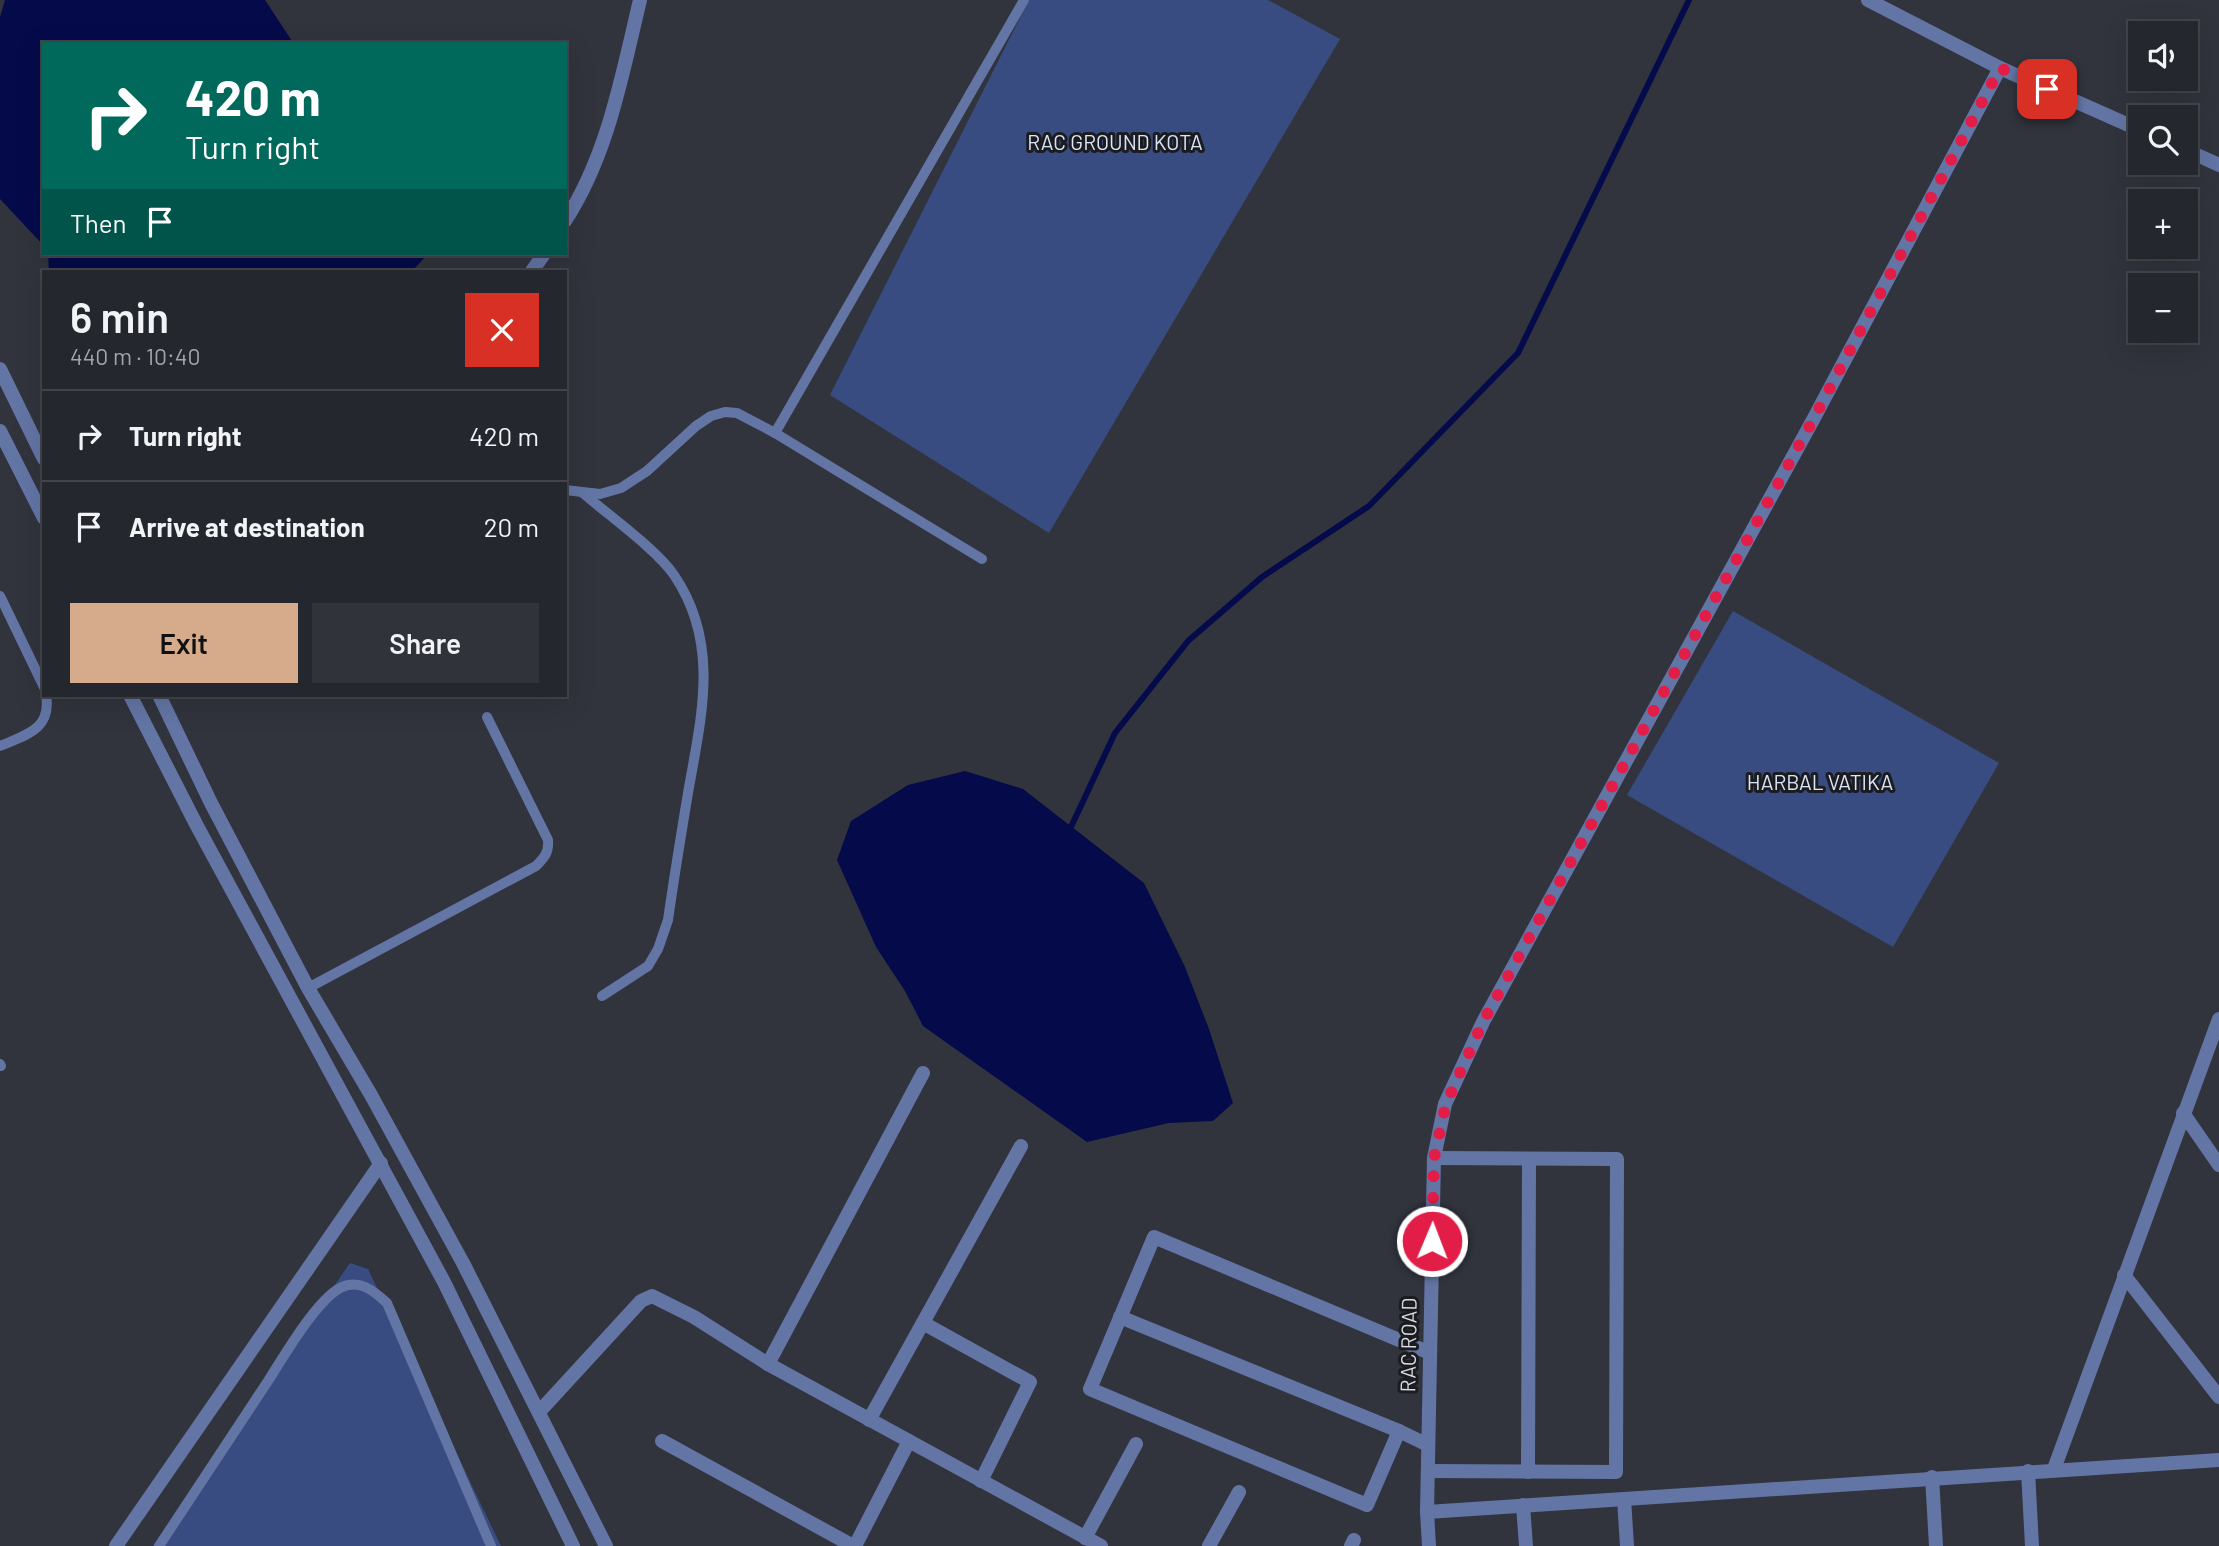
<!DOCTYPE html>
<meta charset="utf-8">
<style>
:root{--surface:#25272e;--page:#31333a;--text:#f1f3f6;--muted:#a3a5aa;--line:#42444a;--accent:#d6ab8b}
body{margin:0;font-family:Barlow,sans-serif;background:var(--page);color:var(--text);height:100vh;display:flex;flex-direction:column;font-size:26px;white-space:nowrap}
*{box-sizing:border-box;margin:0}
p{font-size:23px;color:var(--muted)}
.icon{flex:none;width:38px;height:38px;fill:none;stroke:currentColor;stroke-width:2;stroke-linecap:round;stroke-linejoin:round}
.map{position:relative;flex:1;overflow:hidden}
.sheet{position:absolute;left:42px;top:270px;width:525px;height:427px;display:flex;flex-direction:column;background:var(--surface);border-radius:0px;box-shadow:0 7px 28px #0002,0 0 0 2px var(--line)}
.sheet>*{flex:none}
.top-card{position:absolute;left:42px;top:42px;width:525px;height:214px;border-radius:0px;box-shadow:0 7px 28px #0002,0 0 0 2px var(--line);background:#00695c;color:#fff;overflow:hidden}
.buttons{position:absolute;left:2128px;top:21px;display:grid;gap:14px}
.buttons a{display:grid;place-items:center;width:70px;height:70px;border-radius:0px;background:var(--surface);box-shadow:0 7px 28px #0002,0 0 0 2px var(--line);font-size:35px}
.pin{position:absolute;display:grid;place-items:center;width:60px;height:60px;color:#fff;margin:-30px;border-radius:14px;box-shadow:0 4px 10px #0006}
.me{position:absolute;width:77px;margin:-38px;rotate:1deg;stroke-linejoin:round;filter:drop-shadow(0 0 5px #0008)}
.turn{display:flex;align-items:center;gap:24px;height:147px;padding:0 28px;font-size:32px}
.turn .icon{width:91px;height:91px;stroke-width:2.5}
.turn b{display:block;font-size:49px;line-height:60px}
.then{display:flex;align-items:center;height:66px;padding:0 28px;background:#0003;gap:14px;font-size:26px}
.round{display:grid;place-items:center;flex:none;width:74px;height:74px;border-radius:0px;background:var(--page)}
.overview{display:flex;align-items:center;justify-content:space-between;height:119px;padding:0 28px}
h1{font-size:42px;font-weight:600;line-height:52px}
.primary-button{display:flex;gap:14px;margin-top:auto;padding:14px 28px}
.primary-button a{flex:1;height:80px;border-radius:0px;background:var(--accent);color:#111;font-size:28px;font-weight:600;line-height:80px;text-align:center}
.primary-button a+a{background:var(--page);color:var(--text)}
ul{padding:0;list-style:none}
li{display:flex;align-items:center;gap:21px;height:91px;padding:0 28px;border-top:2px solid var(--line)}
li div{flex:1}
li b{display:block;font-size:26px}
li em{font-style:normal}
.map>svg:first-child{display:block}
</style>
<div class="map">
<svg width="2219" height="1546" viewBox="0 0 2219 1546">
<rect width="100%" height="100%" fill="#31343d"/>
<!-- green -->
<g fill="#394c81">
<path d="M 1029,0 L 1268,0 L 1340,39 L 1049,533 L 830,395 Z"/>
<path d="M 1733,611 L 1999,763 L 1893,947 L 1627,795 Z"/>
<path d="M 350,1263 L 368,1269 L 501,1546 L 153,1546 Z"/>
</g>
<!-- water -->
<g fill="#050b4a">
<path d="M 5,0 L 265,0 L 294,44 L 44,44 L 44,246 L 0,199 L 0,17 Z"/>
<path d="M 48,254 L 428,254 L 412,271 L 49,271 Z"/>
<path d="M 965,771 L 1023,789 L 1144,883 L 1185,967 L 1209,1029 L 1233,1103 L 1213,1121 L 1169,1123 L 1087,1142 L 923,1026 L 905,991 L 876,947 L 837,860 L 851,821 L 908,785 Z"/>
</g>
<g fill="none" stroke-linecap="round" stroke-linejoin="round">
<!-- stream -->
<path stroke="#050b4a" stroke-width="6" d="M 1071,827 L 1115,733 L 1188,641 L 1262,577 L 1369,506 L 1518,353 L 1689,0"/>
<!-- service -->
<g stroke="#6375a5" stroke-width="10">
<path d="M 775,433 L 1024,0"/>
<path d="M 565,490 L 600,494 L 621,488 L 647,471 L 696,426 L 711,416 L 725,412 L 737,413 L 775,433 L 982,559"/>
<path d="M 583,493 C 608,515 656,549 674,575 C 721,644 701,718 688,793 C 681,835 674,878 668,920 L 658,949 L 648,966 L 602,996"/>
<path d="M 0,596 L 44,687"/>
<path d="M 0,746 C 26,735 52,729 46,695"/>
<path d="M 308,988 L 536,866 C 545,857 549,852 548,840 L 487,717"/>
<path d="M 0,1064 L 1,1066"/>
<path d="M 159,1546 C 195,1491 232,1436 268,1381 C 284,1356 316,1301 340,1288 C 359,1278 374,1291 387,1303 L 491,1546"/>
</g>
<!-- minor -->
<g stroke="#6375a5" stroke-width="14">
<path d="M 1868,0 L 2000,68 L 2140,130"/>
<path d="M 2186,150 L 2219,165"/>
<path d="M 565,221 C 608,155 622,75 640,0"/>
<path d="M 532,271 L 544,254"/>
<path d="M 2183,1113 L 2219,1165"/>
<path d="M 2124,1275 L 2219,1397"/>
<path d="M 1120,1317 L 1399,1431 L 1428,1445"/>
<path d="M 923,1323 L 1030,1382 L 981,1481"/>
<path d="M 768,1364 L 923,1073"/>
<path d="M 539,1412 L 641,1301 L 652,1296 L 694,1317 L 768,1364 L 1101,1546"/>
<path d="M 869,1420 L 1021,1146"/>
<path d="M 1399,1431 L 1367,1505 L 1090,1389 L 1154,1237 L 1430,1353"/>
<path d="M 662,1441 L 853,1546"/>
<path d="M 2054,1469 L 2219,1019"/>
<path d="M 1428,1471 L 1616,1472 L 1617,1159 L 1434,1158"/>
<path d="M 2028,1471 L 2032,1546"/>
<path d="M 1528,1472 L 1529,1159"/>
<path d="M 1932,1477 L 1936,1546"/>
<path d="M 1624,1499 L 1627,1546"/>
<path d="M 1523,1505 L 1526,1546"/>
<path d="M 1427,1512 L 2219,1460"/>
<path d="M 1085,1538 L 1136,1444"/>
<path d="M 116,1546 L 381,1163"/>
<path d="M 855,1546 L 909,1441"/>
<path d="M 1209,1546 L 1239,1492"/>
<path d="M 1351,1546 L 1354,1540"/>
<path d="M 1429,1546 L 1427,1512 L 1434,1158 L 1445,1104 L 1483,1022 L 1814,418 L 2000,68"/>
</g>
<!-- tertiary -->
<g stroke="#6375a5" stroke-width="14">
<path d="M 0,369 L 44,459"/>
<path d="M 0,431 L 44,518"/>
<path d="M 130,695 L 197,826 L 444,1282 L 573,1546"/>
<path d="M 159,695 L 211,803 L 308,988 L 371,1095 L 463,1263 L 606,1546"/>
</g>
</g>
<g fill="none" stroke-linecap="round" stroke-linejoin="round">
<!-- route -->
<path stroke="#e11d48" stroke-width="12" stroke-dasharray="0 21.6" d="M 1432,1241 L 1434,1158 L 1446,1104 L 1483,1022 L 1814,418 L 2000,68 L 2047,89"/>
</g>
<g text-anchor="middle" stroke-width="6" stroke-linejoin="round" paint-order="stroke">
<!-- park labels -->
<g font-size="21" fill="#dbe3f7" stroke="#1a1c20">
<text x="1115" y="150">RAC GROUND KOTA</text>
<text x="1820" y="790">HARBAL VATIKA</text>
</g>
<!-- street labels -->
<g font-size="21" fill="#dadce2" stroke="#1a1c20">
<text transform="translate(1409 1345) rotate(-89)" y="7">RAC ROAD</text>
</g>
</g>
</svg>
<div class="buttons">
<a><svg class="icon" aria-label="sound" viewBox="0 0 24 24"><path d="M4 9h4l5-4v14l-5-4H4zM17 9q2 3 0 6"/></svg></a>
<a><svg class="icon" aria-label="search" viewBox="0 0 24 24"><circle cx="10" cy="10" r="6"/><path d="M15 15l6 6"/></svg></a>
<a>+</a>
<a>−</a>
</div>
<div class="pin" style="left:2047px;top:89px;background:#d93025"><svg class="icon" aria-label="arrive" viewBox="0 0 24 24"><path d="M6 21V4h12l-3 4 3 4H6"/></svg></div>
<svg class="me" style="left:1432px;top:1241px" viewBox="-20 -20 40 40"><circle r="17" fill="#e11d48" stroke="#fff" stroke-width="3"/><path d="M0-11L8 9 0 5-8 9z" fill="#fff"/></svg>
<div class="top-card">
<div class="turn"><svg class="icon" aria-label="right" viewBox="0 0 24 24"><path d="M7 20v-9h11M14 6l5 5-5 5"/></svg><div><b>420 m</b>Turn right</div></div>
<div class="then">Then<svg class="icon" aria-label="arrive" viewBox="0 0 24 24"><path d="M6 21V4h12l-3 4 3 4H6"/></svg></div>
</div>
<section class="sheet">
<div class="overview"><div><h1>6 min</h1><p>440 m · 10:40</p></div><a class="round" style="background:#d93025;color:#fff"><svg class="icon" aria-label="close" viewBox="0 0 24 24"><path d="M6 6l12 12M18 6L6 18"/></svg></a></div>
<ul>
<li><svg class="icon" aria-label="right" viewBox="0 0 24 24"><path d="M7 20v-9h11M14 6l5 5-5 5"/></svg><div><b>Turn right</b></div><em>420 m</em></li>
<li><svg class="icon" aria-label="arrive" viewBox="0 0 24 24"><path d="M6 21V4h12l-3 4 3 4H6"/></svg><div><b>Arrive at destination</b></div><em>20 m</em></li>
</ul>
<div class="primary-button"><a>Exit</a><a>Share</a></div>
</section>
</div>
